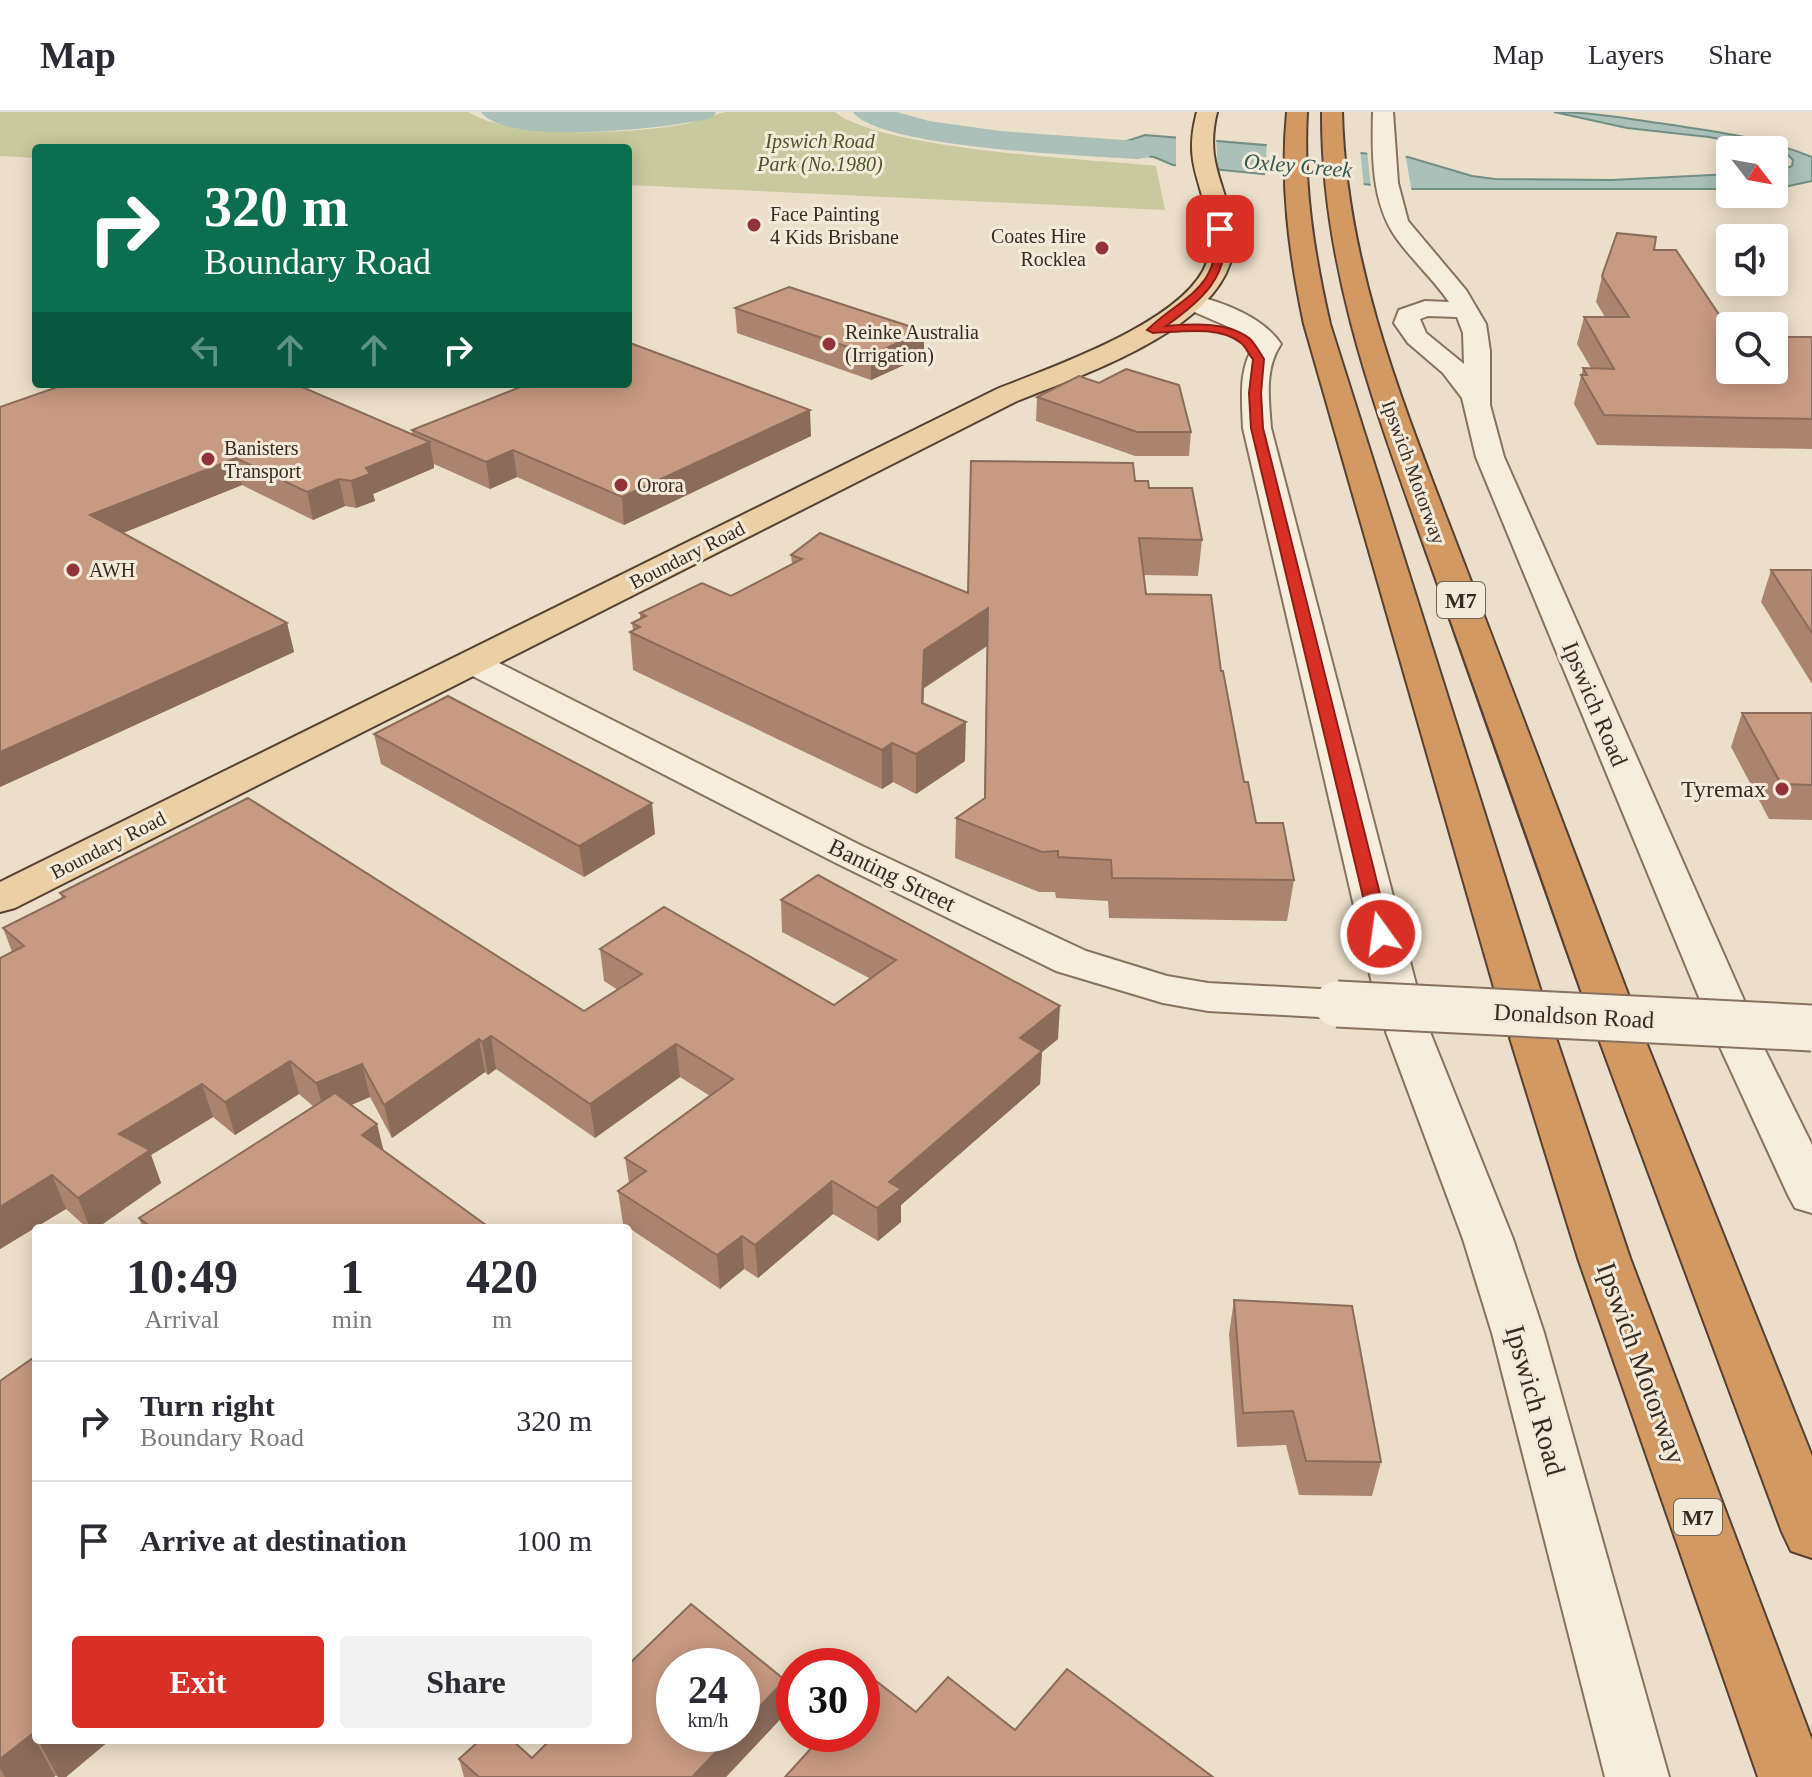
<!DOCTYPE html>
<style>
:root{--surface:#fff;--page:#f2f2f3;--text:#2b2b33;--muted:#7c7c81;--line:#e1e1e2;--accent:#d93025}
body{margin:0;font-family:Georgia,serif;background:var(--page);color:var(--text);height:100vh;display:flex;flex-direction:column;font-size:30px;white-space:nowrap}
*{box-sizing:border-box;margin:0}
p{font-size:26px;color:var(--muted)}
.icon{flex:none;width:44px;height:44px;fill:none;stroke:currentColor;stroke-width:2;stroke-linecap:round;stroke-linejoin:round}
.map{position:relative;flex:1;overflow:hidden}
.drawer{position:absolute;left:32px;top:1112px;width:600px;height:520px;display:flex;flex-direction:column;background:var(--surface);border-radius:8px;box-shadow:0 4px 20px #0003}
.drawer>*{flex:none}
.top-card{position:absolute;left:32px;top:32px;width:600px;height:244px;border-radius:8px;box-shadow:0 4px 20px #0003;background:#0b6e4f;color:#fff;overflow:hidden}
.needle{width:52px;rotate:121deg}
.buttons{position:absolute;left:1716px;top:24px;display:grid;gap:16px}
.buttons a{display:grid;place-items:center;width:72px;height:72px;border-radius:8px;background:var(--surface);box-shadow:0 4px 20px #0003;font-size:40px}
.speed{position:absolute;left:656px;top:1536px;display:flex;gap:16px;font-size:40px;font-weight:700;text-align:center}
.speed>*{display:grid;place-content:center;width:104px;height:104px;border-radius:50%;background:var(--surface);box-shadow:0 4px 20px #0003;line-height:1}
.speed small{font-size:20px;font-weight:400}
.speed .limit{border:12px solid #d22;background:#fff;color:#111}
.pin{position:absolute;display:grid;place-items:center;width:68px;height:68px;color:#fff;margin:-34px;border-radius:16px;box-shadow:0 4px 12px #0006}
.me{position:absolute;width:88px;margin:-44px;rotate:346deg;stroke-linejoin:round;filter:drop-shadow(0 0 6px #0008)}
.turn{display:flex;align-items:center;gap:28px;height:168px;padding:0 40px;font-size:36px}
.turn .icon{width:104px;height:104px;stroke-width:2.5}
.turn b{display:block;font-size:56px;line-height:68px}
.lanes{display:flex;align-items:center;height:76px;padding:0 40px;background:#0003;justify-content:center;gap:40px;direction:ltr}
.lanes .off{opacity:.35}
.eta{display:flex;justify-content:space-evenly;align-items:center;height:136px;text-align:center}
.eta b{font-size:48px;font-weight:600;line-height:56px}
.button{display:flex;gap:16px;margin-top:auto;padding:16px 40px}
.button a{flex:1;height:92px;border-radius:8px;background:var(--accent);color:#fff;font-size:32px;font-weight:600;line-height:92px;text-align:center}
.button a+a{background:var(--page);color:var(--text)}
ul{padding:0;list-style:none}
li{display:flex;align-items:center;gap:24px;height:120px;padding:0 40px;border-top:2px solid var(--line)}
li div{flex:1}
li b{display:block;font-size:30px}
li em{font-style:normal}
header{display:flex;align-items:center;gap:48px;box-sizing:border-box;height:112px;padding:0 40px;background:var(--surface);border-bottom:2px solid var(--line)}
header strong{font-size:38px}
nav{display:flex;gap:44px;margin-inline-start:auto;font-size:28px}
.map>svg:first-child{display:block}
</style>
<header>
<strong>Map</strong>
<nav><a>Map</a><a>Layers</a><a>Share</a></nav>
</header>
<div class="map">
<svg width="1812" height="1665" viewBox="0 0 1812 1665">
<rect width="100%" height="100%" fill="#ecdfca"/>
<!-- green -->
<path fill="#c8c99e" d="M 0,0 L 468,0 C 512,28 639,22 690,11 C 702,8 713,3 725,0 C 755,0 803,0 835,0 C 882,38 1087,47 1156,54 L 1165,98 L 628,73 L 628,36 L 36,36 L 36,46 L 0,44 Z"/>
<!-- water -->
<g fill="#aac0b8" stroke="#718f85" stroke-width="2">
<path d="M 1554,0 C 1590,0 1624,6 1659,11 C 1711,19 1764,25 1812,45 L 1812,69 L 1774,77 L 1774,61 L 1792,54 L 1793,48 L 1788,43 L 1774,41 L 1774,38 L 1709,25 L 1627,16 Z"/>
<path d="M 1145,23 L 1408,45 L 1472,64 L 1495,67 L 1612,68 L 1730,62 L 1730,77 L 1413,77 L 1173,53 L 1154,45 L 1048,33 L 1052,26 L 1115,33 Z"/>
</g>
<!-- pier -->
<g fill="#ecdfca">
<path d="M 1176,21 L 1216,24 L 1218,60 L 1176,57 Z"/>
<path d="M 1267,29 L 1360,37 L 1364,76 L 1265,65 Z"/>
<path d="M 1367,38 L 1405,41 L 1412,81 L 1371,76 Z"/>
</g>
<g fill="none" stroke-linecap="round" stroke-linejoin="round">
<!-- river -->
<g fill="#aac0b8" fill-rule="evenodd">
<path d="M 481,0 L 716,0 L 712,6 C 672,16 505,35 481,0 Z"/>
<path d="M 853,0 L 897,0 L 929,9 L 1000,19 L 1138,29 L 1149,31 L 1154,38 L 1149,45 L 1138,47 C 1090,44 878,36 853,0 Z"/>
</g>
<!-- minor casing -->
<g stroke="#87715f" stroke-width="4">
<g id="minor">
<path d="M 1373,0 L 1393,0 L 1398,71 L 1408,109 L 1466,178 L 1486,212 L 1490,239 L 1490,293 L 1504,345 L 1747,895 L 1740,905 L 1725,909 L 1710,905 L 1703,895 L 1476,345 L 1462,286 L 1443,261 L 1408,231 L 1394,211 L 1399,198 L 1425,189 L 1449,190 C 1433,167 1413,149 1397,127 C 1371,91 1372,42 1373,0 ZM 1428,204 L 1457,205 L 1463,221 L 1464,252 L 1426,221 L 1420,207 Z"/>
<path d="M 1192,183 C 1223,190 1263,205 1281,232 C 1264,257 1269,287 1271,316 L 1418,880 L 1411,890 L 1396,894 L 1381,890 L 1374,880 L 1243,316 C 1242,287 1238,257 1255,232 L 1236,218 L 1183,195 L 1180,190 L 1183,185 Z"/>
<path d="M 473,541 L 485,544 L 862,734 L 1086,839 L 1167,864 L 1208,871 L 1337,878 L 1352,882 L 1359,892 L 1352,902 L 1337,906 L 1208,899 L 1163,891 L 1056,859 L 834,750 L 461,558 L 456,551 L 461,544 Z"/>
<path d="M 1408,905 L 1424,910 L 1430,920 L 1513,1127 L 1544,1221 L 1669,1665 L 1605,1665 L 1492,1221 L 1463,1127 L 1386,920 L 1392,910 Z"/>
<path d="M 1742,920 L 1758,924 L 1812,1033 L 1812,1101 L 1795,1096 L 1788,1083 L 1720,935 L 1726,924 Z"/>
</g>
</g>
<!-- major casing -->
<g stroke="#564033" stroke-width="4">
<path id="major" d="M 1197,0 L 1217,0 C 1204,52 1227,72 1233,119 C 1245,211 1083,262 1017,289 L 15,796 L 0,800 L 0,770 L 997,277 C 1052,255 1187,209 1207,150 C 1210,142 1210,128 1209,119 C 1205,71 1182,55 1197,0 Z"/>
</g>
<!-- highway casing -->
<g stroke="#564033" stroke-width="4">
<g id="highway">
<path d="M 1287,0 L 1307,0 C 1303,73 1314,142 1330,212 L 1543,886 L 1536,896 L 1520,901 L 1504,896 L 1497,886 L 1304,212 C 1289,141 1280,72 1287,0 Z"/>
<path d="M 1322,0 L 1342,0 C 1346,163 1410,309 1467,459 C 1522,603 1576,746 1631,890 L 1624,901 L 1608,905 L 1592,901 L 1585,890 C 1535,747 1485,604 1434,462 C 1381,311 1321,163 1322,0 Z"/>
<path d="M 1533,910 L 1549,915 L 1556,926 L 1630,1146 L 1812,1628 L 1812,1665 L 1758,1665 L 1578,1146 L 1510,926 L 1517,915 Z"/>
<path d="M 1623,914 L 1640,919 L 1646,930 L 1812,1344 L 1812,1446 L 1791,1439 L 1782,1420 L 1600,930 L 1606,919 Z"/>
</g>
</g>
<!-- minor -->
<use href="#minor" fill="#f7eddc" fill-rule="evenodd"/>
<!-- major -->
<use href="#major" fill="#ebd0a5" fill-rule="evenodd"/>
<!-- highway -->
<use href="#highway" fill="#d39962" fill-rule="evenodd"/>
<!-- minor-bridge casing -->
<g stroke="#87715f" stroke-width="49" stroke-linecap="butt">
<path id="minor-bridge" d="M 1337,892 L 1812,916"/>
</g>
<!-- minor-bridge -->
<use href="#minor-bridge" stroke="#f7eddc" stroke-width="45"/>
</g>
<!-- wall -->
<g fill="#ab8470">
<path d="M 1654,138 L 1730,258 L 1812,225 L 1812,337 L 1597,333 L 1574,292 L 1583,256 L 1591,256 L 1577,232 L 1584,205 L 1605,205 L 1596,190 L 1602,164 Z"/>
<path d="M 735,196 L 924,219 L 924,244 L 871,268 L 737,221 Z"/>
<path d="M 1037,285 L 1191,320 L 1189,344 L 1135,344 L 1036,309 Z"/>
<path d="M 0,295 L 412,322 L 412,318 L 811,324 L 624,413 L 517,365 L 490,377 L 434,352 L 434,356 L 373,382 L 375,389 L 356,396 L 345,394 L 313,408 L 242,373 L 123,421 L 287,511 L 294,540 L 0,675 Z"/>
<path d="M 1135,369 L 1149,376 L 1202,428 L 1198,464 L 1144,463 L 1146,482 L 1221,559 L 1244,670 L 1256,711 L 1294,768 L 1287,809 L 1109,806 L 1108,789 L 1056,786 L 1055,780 L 1039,780 L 955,746 L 956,706 L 984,686 L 987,534 L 924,576 L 923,591 L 965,649 L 916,682 L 893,670 L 882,677 L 633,558 L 630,520 L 633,518 L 632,511 L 640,507 L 640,501 L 731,484 L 792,452 L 791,443 L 968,481 Z"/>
<path d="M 1771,458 L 1812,458 L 1812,572 L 1761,490 Z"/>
<path d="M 1742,601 L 1812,601 L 1812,708 L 1769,707 L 1731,635 Z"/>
<path d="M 374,622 L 655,722 L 584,765 L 381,652 Z"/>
<path d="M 60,781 L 584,899 L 618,878 L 604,869 L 600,837 L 834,893 L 871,867 L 782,820 L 781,788 L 1058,927 L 1042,940 L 1040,972 L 901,1093 L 901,1110 L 878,1129 L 833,1102 L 758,1166 L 744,1157 L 720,1177 L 623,1112 L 618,1079 L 629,1071 L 625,1046 L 710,984 L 680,965 L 595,1026 L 496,957 L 488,963 L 485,960 L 392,1026 L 370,985 L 351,993 L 384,1039 L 490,1116 L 143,1116 L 139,1106 L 314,995 L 299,982 L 235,1023 L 213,1005 L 151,1043 L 161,1071 L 97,1116 L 87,1116 L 66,1097 L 0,1137 L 12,840 L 3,816 L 62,786 Z"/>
<path d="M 1234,1188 L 1381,1350 L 1372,1384 L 1299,1383 L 1286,1333 L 1237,1335 L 1229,1222 Z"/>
<path d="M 36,1244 L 36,1628 L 110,1628 L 66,1665 L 55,1664 L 54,1665 L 0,1665 L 0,1269 Z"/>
<path d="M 787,1600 L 726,1665 L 464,1665 L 459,1647 L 532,1646 Z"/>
</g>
<!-- shaded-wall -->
<g fill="#8b6c5b">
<path d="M 924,219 L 924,244 L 871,268 L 871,243 Z"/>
<path d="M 810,298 L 811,324 L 624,413 L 622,385 Z"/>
<path d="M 430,330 L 434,356 L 373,382 L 375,389 L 356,396 L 351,369 L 366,356 Z"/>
<path d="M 513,338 L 517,365 L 490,377 L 486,350 Z"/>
<path d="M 236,346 L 242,373 L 98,431 L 90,403 Z"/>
<path d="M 339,367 L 345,394 L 313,408 L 307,380 Z"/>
<path d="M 988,496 L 987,534 L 924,576 L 922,630 L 924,538 Z"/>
<path d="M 287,511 L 294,540 L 0,675 L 0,640 Z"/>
<path d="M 966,610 L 965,649 L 916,682 L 916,642 Z"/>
<path d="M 892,631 L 893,670 L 882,677 L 882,638 Z"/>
<path d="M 652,691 L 655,722 L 584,765 L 579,734 Z"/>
<path d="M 1060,894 L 1058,927 L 1042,940 L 1040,972 L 901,1093 L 901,1110 L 878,1129 L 877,1096 L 889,1070 L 1020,926 Z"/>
<path d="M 491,924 L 496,957 L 488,963 L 482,930 Z"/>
<path d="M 479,927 L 485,960 L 392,1026 L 384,993 Z"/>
<path d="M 676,932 L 680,965 L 595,1026 L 590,992 Z"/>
<path d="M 290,949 L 299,982 L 235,1023 L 225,990 Z"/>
<path d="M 362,952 L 370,985 L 325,1004 L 316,971 Z"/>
<path d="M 202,972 L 213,1005 L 151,1043 L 161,1071 L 97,1116 L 90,1116 L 78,1086 L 119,1022 Z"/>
<path d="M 377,1012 L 388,1056 L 362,1023 Z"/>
<path d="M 52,1063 L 66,1097 L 0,1137 L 0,1095 Z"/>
<path d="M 832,1069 L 833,1102 L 758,1166 L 755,1133 Z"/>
<path d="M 742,1124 L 744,1157 L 720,1177 L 717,1143 Z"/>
<path d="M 785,1568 L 787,1600 L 726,1665 L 692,1665 L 733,1622 L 742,1622 L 742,1613 Z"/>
<path d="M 32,1622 L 55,1664 L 54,1665 L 5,1665 L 0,1656 L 0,1647 Z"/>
<path d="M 38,1628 L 110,1628 L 66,1665 L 58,1665 Z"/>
</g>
<!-- building -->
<g fill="#c79a82" stroke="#8b6c5b" stroke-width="2">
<path d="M 1617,121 L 1656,125 L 1654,138 L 1676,138 L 1730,219 L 1730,258 L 1774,258 L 1774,225 L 1812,225 L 1812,307 L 1604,303 L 1581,263 L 1587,263 L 1583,256 L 1614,257 L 1584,205 L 1629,205 L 1602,164 Z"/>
<path d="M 789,175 L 924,219 L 871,243 L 735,196 Z"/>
<path d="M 630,231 L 810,298 L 622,385 L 513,338 L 486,350 L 412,318 L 528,272 L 628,272 L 628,232 Z"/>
<path d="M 1126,257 L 1179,273 L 1191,320 L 1137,320 L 1037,285 L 1079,264 L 1099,271 Z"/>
<path d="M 66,272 L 295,272 L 430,330 L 366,356 L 370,362 L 351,369 L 339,367 L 307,380 L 236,346 L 90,403 L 287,511 L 0,640 L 0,295 Z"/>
<path d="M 971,349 L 1133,351 L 1135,369 L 1148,369 L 1149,376 L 1192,376 L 1202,428 L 1139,426 L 1146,482 L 1211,483 L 1221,559 L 1223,559 L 1244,670 L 1248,670 L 1256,711 L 1283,711 L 1294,768 L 1112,766 L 1111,748 L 1058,745 L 1058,739 L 1042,740 L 956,706 L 985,686 L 988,496 L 924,538 L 922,591 L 966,610 L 916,642 L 892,631 L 882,638 L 630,520 L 640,515 L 632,511 L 646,504 L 640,501 L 702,471 L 731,484 L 802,447 L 791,443 L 820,421 L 968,481 Z"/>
<path d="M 1771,458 L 1812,458 L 1812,521 Z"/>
<path d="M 448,584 L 652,691 L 579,734 L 374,622 Z"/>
<path d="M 1742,601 L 1812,601 L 1812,673 L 1781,672 Z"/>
<path d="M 248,686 L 584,899 L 642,862 L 600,837 L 664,795 L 834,893 L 896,848 L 781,788 L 818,763 L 1060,894 L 1020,926 L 1042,939 L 889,1070 L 901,1077 L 877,1096 L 832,1069 L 755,1133 L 742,1124 L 717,1143 L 618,1079 L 646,1059 L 625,1046 L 733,967 L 676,932 L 590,992 L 491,924 L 482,930 L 479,927 L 384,993 L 362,952 L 316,971 L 290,949 L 225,990 L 202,972 L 119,1022 L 150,1038 L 78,1086 L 52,1063 L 0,1095 L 0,846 L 24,834 L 3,816 L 65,785 L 60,781 Z"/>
<path d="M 335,981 L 377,1012 L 362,1023 L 490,1116 L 152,1116 L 139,1106 Z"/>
<path d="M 1234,1188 L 1352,1194 L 1381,1350 L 1306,1349 L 1293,1299 L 1243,1301 Z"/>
<path d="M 36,1244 L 36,1626 L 32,1622 L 0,1647 L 0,1269 Z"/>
<path d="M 691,1492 L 785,1568 L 742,1613 L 742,1554 L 674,1554 L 674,1622 L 733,1622 L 692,1665 L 479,1665 L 459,1647 L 480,1628 L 512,1628 L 532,1646 L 550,1628 L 628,1628 L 628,1553 Z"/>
<path d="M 849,1548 L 858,1554 L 843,1554 Z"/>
<path d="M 1067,1557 L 1213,1665 L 785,1665 L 824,1622 L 862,1622 L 862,1558 L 916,1600 L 948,1565 L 1015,1618 Z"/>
</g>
<!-- route -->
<path fill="#d93025" stroke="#8d1f18" stroke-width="2" d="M 1220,114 L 1225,117 C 1230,165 1201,189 1166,214 C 1191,212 1227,209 1249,226 C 1255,231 1260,241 1264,247 L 1261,281 L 1263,316 L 1390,822 L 1381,827 L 1372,822 L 1251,316 L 1249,281 L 1253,247 C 1249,243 1246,235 1241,231 C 1219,213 1179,220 1153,221 L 1147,218 C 1182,184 1221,178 1215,117 Z"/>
<!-- markers -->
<g fill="#92333b" stroke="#f4ead9" stroke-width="3">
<circle cx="754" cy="113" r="8"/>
<circle cx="1102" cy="136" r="8"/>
<circle cx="829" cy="232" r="8"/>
<circle cx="208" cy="347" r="8"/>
<circle cx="621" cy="373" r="8"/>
<circle cx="73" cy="458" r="8"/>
<circle cx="1782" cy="677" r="8"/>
</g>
<g text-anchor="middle" stroke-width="6" stroke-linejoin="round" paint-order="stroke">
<!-- far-park labels -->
<g font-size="20" font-style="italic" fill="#4c542a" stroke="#f4ead9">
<text x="820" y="36">Ipswich Road<tspan x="820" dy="23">Park (No.1980)</tspan></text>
</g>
<!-- far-poi labels -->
<g font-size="20" fill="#392b22" stroke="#f4ead9" text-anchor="start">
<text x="770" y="109">Face Painting<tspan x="770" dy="23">4 Kids Brisbane</tspan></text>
<text x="1086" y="131" text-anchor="end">Coates Hire<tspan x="1086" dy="23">Rocklea</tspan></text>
<text x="845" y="227">Reinke Australia<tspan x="845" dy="23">(Irrigation)</tspan></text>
<text x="224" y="343">Banisters<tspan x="224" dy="23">Transport</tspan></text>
<text x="637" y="380">Orora</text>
<text x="89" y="465">AWH</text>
</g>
<!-- far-street labels -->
<g font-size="20" fill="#392b22" stroke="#f4ead9">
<text transform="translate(1414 360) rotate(70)" y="7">Ipswich Motorway</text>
<text transform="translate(687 443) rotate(-27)" y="7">Boundary Road</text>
<text transform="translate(108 733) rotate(-27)" y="7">Boundary Road</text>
</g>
<!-- far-water labels -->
<g font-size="22" font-style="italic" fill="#325752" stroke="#f4ead9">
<text transform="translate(1298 53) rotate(5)" y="8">Oxley Creek</text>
</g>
<!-- shield labels -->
<g fill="#f4ead9" stroke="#716459" stroke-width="2">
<rect x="1437" y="470" width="48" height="36" rx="6"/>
<rect x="1674" y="1387" width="48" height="36" rx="6"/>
</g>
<g font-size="22" font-weight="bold" fill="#392b22">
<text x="1461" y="496">M7</text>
<text x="1698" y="1413">M7</text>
</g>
<!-- street labels -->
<g font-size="24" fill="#392b22" stroke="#f4ead9">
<text transform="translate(1595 592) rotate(67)" y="8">Ipswich Road</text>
<text transform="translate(892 763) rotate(26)" y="8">Banting Street</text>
<text transform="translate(1574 904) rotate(3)" y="8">Donaldson Road</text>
</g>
<!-- poi labels -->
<g font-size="24" fill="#392b22" stroke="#f4ead9" text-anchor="end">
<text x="1766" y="685">Tyremax</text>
</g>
<!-- near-street labels -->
<g font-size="28" fill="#392b22" stroke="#f4ead9">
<text transform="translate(1642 1251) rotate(70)" y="10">Ipswich Motorway</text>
<text transform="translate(1536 1288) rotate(74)" y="10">Ipswich Road</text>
</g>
</g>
</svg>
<div class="buttons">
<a><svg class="needle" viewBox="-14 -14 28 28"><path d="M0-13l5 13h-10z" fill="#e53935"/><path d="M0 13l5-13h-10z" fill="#7c7c81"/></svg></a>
<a><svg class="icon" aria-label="sound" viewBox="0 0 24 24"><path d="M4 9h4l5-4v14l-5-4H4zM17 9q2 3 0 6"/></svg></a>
<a><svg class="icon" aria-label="search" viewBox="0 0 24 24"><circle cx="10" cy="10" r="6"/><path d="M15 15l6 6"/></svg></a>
</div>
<div class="speed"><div>24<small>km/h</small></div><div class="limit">30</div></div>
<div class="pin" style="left:1220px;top:117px;background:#d93025"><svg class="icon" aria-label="arrive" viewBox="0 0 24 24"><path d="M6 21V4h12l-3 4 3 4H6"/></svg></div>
<svg class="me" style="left:1381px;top:822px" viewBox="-20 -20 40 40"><circle r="17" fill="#d93025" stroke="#fff" stroke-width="3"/><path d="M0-11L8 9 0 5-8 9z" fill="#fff"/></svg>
<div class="top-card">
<div class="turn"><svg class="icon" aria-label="right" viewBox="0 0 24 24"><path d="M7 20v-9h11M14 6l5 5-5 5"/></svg><div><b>320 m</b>Boundary Road</div></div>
<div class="lanes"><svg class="icon off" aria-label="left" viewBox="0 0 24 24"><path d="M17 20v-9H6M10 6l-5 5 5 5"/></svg><svg class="icon off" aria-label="ahead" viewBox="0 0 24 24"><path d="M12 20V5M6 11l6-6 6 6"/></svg><svg class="icon off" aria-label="ahead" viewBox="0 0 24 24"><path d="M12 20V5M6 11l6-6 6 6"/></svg><svg class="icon" aria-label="right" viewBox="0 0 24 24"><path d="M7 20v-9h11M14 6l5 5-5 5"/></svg></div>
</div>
<section class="drawer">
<div class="eta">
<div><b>10:49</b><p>Arrival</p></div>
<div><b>1</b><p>min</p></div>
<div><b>420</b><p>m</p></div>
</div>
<ul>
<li><svg class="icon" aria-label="right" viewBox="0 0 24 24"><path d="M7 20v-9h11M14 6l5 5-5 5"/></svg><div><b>Turn right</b><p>Boundary Road</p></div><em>320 m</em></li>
<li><svg class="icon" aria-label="arrive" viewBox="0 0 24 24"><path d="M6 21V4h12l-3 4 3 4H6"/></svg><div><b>Arrive at destination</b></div><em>100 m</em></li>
</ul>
<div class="button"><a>Exit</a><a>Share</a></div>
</section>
</div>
